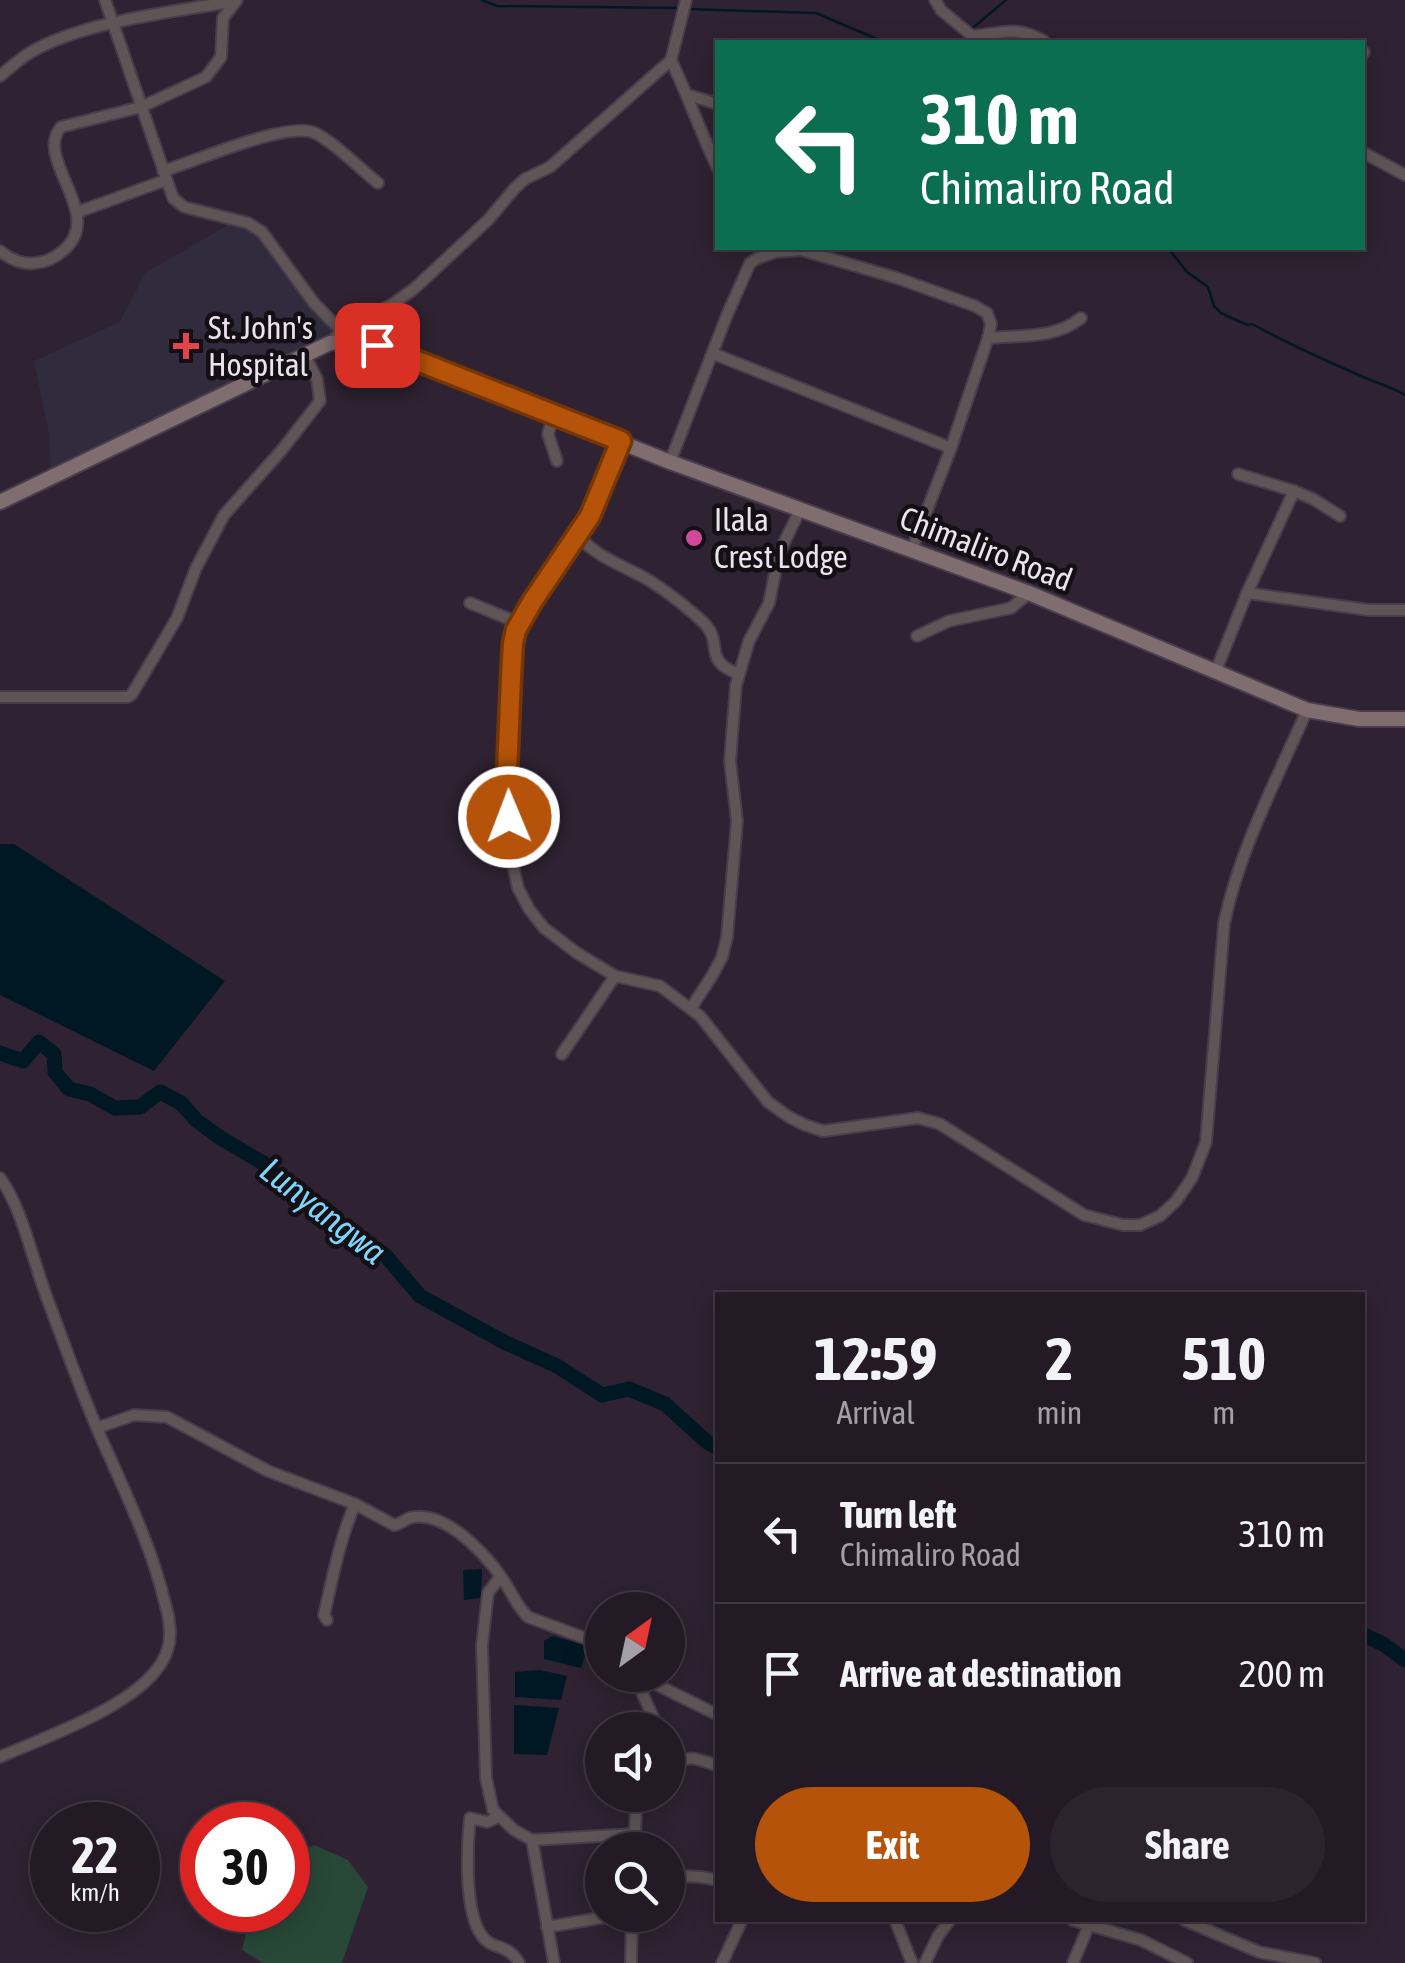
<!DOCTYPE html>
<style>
:root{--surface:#231a26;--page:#2b232e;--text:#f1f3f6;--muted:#a3a1a7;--line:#403843;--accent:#b45309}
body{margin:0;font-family:"Asap Condensed",sans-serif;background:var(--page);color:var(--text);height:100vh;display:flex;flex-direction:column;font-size:38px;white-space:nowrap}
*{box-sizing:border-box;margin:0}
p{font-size:32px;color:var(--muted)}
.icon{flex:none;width:55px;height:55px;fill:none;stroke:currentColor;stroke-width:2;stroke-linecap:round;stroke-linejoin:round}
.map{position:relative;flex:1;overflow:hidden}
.side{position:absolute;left:715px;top:1292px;width:650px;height:630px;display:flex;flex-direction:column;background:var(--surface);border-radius:0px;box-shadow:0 5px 25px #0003,0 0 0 2px var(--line)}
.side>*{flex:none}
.banner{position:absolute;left:715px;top:40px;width:650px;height:210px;border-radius:0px;box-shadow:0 5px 25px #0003,0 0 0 2px var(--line);background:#0b6e4f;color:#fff;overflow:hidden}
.needle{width:65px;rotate:33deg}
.tools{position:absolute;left:585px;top:1592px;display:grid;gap:20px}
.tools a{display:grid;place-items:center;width:100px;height:100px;border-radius:50%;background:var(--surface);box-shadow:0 5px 25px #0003,0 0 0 2px var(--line);font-size:50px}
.speed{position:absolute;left:30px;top:1802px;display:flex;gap:20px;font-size:50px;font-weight:700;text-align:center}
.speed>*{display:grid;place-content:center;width:130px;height:130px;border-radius:50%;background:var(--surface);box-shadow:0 5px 25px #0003,0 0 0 2px var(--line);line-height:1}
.speed small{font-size:25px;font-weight:400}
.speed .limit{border:15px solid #d22;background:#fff;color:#111}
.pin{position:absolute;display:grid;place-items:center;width:85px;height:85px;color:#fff;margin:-42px;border-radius:20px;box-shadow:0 5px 15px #0006}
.me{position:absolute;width:110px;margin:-55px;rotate:359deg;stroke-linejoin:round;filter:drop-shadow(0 0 8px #0008)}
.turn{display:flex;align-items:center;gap:35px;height:210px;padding:0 40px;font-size:45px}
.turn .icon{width:130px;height:130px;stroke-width:2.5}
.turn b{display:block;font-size:70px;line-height:85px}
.eta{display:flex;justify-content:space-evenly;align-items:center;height:170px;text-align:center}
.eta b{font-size:60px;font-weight:700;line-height:70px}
.primary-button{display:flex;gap:20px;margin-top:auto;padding:20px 40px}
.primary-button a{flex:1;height:115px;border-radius:60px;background:var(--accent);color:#fff;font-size:40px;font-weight:700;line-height:115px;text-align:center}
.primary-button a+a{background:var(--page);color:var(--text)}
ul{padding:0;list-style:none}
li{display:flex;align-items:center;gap:30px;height:140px;padding:0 40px;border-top:2px solid var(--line)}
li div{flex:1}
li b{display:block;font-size:38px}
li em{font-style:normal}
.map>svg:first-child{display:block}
</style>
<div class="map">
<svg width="1405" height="1963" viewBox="0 0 1405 1963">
<rect width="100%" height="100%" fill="#2f2232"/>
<!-- medical -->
<path fill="#302c3d" d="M 235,221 L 263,234 L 335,331 L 51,471 L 48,429 L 34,361 L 120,322 L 145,273 Z"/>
<!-- green -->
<path fill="#284837" d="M 314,1845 L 348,1860 L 368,1887 L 342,1963 L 263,1963 L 242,1950 L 252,1910 L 288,1910 L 288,1857 Z"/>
<!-- water -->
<g fill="#001823">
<path d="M 0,844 L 14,844 L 225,981 L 154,1071 L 0,995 Z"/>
<path d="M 482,1569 L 481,1598 L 464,1600 L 463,1570 Z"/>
<path d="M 552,1636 L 588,1646 L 581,1668 L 544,1659 L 544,1641 Z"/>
<path d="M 540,1670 L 567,1676 L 561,1700 L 515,1697 L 515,1672 Z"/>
<path d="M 514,1705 L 559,1708 L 547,1755 L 514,1754 Z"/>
</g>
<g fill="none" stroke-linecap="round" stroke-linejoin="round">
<!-- stream -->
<g stroke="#001823" stroke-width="2.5">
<path d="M 482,0 L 497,6 L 679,8"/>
<path d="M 687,9 L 816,13 L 884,42"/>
<path d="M 969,31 L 1006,0"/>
<path d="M 1168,248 L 1187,272 L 1208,287 L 1214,306 L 1221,313 L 1247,325 L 1252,324 C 1287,343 1324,360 1361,376 C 1376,383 1390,386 1405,395"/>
</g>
<!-- river -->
<g stroke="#001823" stroke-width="15">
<path d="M 0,1053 L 23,1061 L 39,1042 L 54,1054 L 55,1072 L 69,1089 L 90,1094 L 115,1108 L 140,1107 L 160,1092 L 181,1103 L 196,1120 L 219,1137 L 268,1166 L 280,1186 L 385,1255 L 420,1296 L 504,1342 L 557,1366 L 602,1395 L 629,1389 L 665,1404 L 707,1442 L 718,1448"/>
<path d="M 1362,1634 L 1383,1644 L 1405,1660"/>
</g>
<!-- street casing -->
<g stroke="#493d4c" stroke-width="14">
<g id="street">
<path d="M 105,0 L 173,198 L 184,207 L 248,223 L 262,232 L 314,303 L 341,331"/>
<path d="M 935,0 L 941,10 L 972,36 C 1001,34 1017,24 1045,42"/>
<path d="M 1362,55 L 1364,52"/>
<path d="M 671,60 C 688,96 701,133 718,169"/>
<path d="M 0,76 C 10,68 19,59 31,52 C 85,21 173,12 235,1"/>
<path d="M 688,95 L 718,104"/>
<path d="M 1362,152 L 1405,175"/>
<path d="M 163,171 C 194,162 289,120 315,133 C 334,142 360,169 378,183"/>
<path d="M 78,212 L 166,180"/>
<path d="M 0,251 C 11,260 22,265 36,263 C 47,262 56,257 64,250 C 106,214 33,159 61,127 L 141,107 L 206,77 L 221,57 L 223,18 L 237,0"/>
<path d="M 988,338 C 1021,335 1055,339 1081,318"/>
<path d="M 330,343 L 341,331 L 393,304 L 415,288 L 488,220 L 515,188 L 525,179 L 550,167 L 671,60 L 686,0"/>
<path d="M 714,354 L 951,448"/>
<path d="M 553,416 L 548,434 L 557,461"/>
<path d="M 621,441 C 609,472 598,507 579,535 C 557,570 522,602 513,643 L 507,773 L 511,856 L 518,888 L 529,909 L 544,928 L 577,953 L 615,976 L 660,986 L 700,1016 L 768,1102 L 789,1117 L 805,1125 L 823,1131 L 918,1118 L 940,1124 L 1084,1215 L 1123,1225 L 1140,1225 L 1160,1216 L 1176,1201 L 1192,1178 L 1206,1142 L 1224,924 C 1239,850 1277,779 1307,710"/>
<path d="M 670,462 L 727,315 L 750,263 L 758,258 L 776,252 L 801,250 L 897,278 L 975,306 L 987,313 L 991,324 L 988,338 L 951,448 L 912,549"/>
<path d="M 1294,491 L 1313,499 L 1340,516"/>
<path d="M 579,536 C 596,557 622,565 645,578 C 666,590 684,605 702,621 C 726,643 700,660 739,674"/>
<path d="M 1247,593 L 1369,610 L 1405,610"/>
<path d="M 470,603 L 519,623"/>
<path d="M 917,636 L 949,621 L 1011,608 L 1029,593"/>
<path d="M 1215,673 L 1247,593 L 1294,491 L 1238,474"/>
<path d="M 0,697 L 128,697 L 132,694 L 177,618 L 196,568 L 224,515 L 281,451 L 320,401 L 317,379 L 304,354"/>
<path d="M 691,1008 L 712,976 L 722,957 L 727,937 L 737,821 L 730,761 L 736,685 L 749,641 L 769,603 L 779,553 L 800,510"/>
<path d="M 562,1054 L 615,976"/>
<path d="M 0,1178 C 21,1205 34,1264 47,1298 C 64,1343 80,1389 99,1433 C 123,1488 151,1544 165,1603 C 169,1617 172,1635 168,1648 C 154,1701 47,1736 0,1757"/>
<path d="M 97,1428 L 134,1415 L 167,1417 L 268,1471 L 355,1504 L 394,1525 C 402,1524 405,1518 414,1517 C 450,1512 495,1563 510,1591 C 516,1601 519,1608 528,1617 L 593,1641 L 602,1648"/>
<path d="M 500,1577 L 488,1593 L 482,1645 L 486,1778 L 493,1810 L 514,1830 L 532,1840 L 634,1834"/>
<path d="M 327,1620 L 324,1615 C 333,1577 339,1541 355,1504"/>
<path d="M 634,1675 L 658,1728"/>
<path d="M 637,1675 L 718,1715"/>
<path d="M 668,1769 C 685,1753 697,1758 718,1766"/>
<path d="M 498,1817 L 487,1822 L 470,1818 C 467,1847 464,1912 482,1936 C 493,1951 507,1942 519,1963"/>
<path d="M 532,1840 L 554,1963"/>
<path d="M 634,1850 L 636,1811 L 645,1795"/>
<path d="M 668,1875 L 701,1877 L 718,1880"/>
<path d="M 895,1920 L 912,1963"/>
<path d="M 1072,1920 L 1089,1925"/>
<path d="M 1184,1920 L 1259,1952 L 1315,1963"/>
<path d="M 547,1927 L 618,1915"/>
<path d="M 631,1963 L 632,1915"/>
<path d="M 722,1963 L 742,1920"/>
<path d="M 925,1963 L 938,1936 L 950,1920"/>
<path d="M 1073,1963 L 1089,1925 L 1141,1940 L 1187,1963"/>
</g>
</g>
<!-- secondary casing -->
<g stroke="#493d4c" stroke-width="18">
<path id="secondary" d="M 0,502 L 330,343 L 353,342 L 377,345 L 670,462 L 1029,593 L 1307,710 L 1359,719 L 1405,719"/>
</g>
<!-- street -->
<use href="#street" stroke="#605556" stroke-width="10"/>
<!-- secondary -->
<use href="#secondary" stroke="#7f6d70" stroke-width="14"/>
</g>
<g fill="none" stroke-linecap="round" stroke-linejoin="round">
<!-- route casing -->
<g stroke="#753606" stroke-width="25">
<path id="route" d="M 377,345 L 621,441 L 590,516 L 532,602 L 516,630 L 513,643 L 511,678 L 507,773 L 509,817"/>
</g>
<!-- route -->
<use href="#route" stroke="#b45309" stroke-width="18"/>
</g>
<!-- markers -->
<path fill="#e0444e" stroke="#140e15" stroke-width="4" d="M181 331h10v10h10v10h-10v10h-10v-10h-10v-10h10z"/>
<circle fill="#d1479c" stroke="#140e15" stroke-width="4" cx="694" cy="538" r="10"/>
<g text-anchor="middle" stroke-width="9" stroke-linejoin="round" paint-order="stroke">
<!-- poi labels -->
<g font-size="32" fill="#ece3ee" stroke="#140e15" text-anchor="start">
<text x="208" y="339">St. John's<tspan x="208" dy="37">Hospital</tspan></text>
<text x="714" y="531">Ilala<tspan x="714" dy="37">Crest Lodge</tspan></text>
</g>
<!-- street labels -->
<g font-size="32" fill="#ece3ee" stroke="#140e15">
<text transform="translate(986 549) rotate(21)" y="11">Chimaliro Road</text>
</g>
<!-- water labels -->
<g font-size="35" font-style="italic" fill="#7dd6fb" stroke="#140e15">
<text transform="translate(323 1211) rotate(38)" y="12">Lunyangwa</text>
</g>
</g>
</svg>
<div class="tools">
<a><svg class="needle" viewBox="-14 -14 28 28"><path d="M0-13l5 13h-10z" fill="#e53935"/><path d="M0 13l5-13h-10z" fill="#a3a1a7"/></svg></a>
<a><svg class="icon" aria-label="sound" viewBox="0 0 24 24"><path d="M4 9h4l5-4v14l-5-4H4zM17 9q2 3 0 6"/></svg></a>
<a><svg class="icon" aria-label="search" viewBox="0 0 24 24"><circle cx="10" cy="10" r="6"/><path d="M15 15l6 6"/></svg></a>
</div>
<div class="speed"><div>22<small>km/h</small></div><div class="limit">30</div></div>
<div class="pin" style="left:377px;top:345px;background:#d93025"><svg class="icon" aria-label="arrive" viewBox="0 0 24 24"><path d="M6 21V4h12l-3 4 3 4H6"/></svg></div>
<svg class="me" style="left:509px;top:817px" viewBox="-20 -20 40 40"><circle r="17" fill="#b45309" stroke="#fff" stroke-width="3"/><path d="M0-11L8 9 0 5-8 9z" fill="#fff"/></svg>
<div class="banner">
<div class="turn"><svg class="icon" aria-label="left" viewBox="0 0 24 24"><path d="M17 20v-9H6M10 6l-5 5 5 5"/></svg><div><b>310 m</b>Chimaliro Road</div></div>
</div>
<section class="side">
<div class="eta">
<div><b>12:59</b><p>Arrival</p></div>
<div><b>2</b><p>min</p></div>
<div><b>510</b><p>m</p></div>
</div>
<ul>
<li><svg class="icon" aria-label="left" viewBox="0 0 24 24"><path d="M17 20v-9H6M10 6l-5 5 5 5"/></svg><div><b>Turn left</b><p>Chimaliro Road</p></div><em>310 m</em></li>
<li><svg class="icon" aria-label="arrive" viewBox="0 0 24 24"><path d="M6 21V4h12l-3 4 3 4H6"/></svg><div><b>Arrive at destination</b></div><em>200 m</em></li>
</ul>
<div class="primary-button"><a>Exit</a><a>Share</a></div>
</section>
</div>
